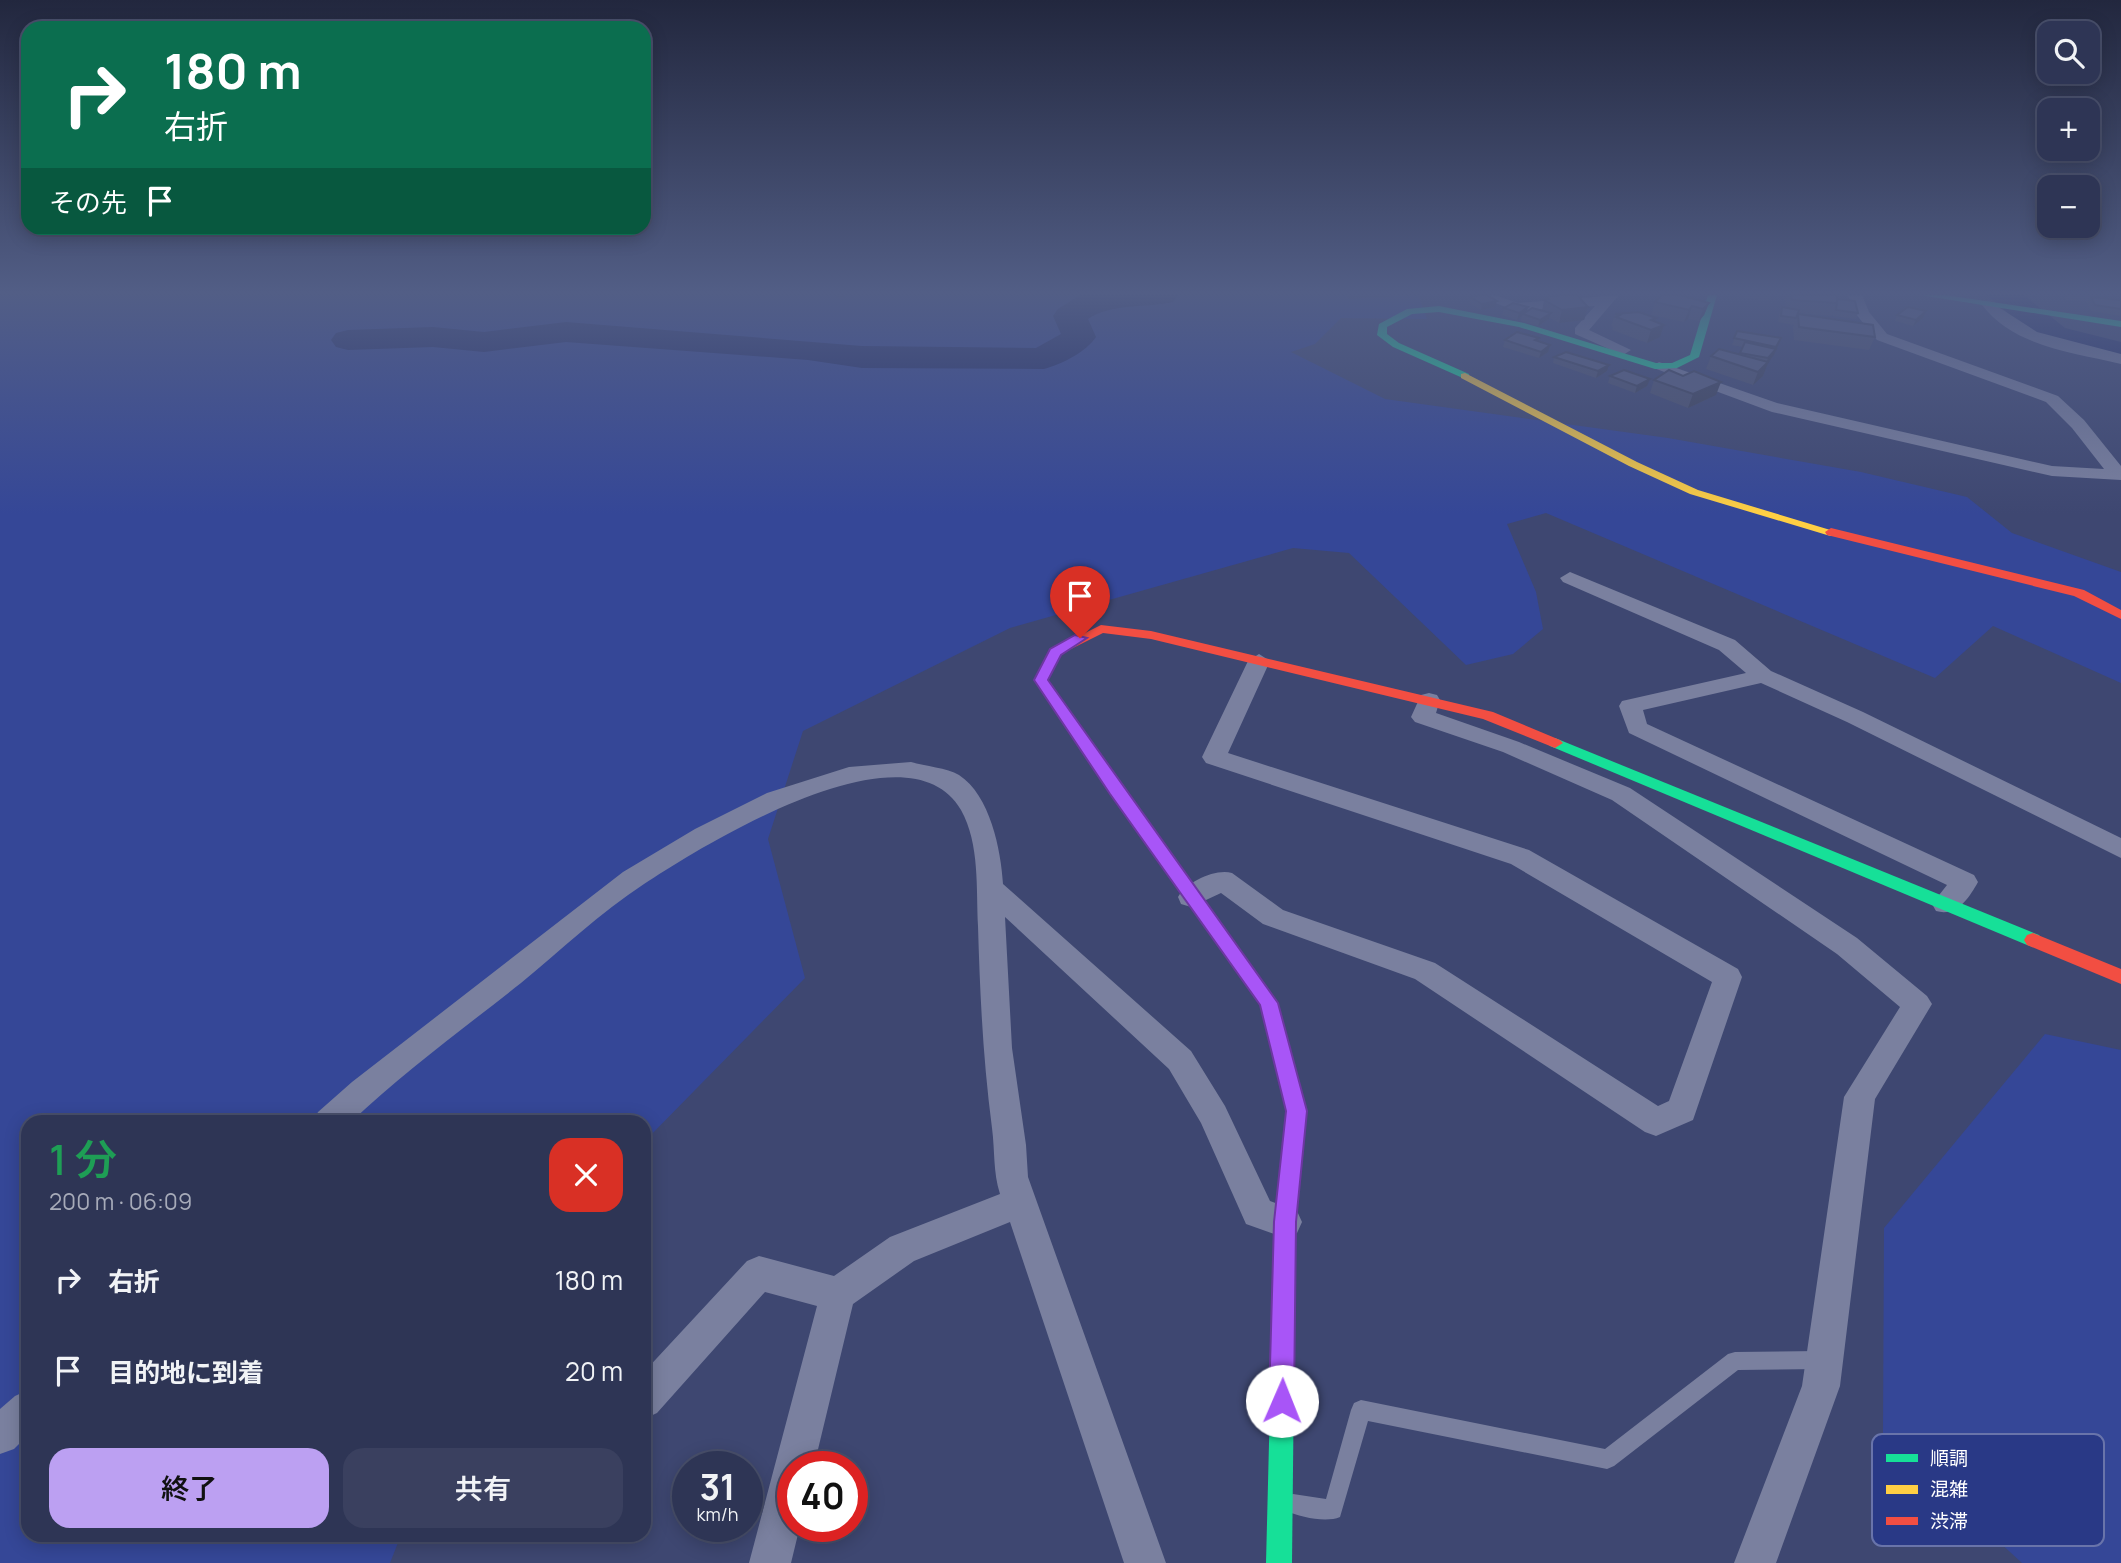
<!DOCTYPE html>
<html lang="ja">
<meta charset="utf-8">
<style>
:root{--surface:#2e3555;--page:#3a405f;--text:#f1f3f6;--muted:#a7abb9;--line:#49506c;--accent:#bca0f2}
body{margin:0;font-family:Manrope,"Noto Sans JP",sans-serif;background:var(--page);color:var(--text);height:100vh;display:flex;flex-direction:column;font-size:26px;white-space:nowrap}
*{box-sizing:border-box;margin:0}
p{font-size:23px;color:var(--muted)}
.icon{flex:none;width:38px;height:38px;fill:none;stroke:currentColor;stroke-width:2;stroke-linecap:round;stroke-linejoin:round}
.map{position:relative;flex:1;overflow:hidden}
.side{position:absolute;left:21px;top:1115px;width:630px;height:427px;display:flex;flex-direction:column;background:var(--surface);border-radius:21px;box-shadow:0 4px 18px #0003,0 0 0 2px var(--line)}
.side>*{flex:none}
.guide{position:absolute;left:21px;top:21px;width:630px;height:214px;border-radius:21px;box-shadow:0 4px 18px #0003,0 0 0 2px var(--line);background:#0b6e4f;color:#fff;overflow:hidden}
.buttons{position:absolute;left:2037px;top:21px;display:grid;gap:14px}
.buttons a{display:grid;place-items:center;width:63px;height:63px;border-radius:14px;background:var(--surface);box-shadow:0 4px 18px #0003,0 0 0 2px var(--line);font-size:35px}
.speed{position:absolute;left:672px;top:1451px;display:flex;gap:14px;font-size:35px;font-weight:700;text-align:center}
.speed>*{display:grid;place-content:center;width:91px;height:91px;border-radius:50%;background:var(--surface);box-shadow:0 4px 18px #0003,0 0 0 2px var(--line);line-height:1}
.speed small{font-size:18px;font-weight:400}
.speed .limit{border:10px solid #d22;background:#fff;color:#111}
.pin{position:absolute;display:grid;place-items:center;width:60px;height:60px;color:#fff;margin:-72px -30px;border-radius:50% 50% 50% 0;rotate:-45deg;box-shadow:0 0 7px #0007}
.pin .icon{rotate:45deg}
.me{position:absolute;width:77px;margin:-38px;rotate:1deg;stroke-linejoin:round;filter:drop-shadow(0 0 5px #0008)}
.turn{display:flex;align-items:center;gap:24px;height:147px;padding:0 28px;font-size:32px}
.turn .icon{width:91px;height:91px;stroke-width:2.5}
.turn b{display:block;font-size:49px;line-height:60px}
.then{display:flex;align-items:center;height:66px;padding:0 28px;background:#0003;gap:14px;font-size:26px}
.round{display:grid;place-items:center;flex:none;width:74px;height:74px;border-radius:21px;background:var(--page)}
.summary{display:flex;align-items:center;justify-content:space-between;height:119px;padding:0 28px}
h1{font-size:42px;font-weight:600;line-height:52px;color:#1e9e55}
.action{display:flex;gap:14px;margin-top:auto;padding:14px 28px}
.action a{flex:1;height:80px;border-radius:21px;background:var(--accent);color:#111;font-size:28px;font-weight:600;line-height:80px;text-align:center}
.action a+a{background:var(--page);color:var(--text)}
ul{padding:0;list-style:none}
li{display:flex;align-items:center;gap:21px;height:91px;padding:0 28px}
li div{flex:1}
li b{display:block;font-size:26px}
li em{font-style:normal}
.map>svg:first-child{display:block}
</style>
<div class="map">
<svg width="2121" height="1563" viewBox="0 0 2121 1563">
<rect width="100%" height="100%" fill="#3e4771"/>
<!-- green -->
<g fill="#354797">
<path d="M 0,295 L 836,295 L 839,299 L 848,295 L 1347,295 L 1348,299 L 1418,295 L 1427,319 L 1341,318 L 1315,344 L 1291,352 L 1385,399 L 1668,438 L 1861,472 L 1967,497 L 2012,533 L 2121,572 L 2121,683 L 1993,626 L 1935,678 L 1546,513 L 1507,524 L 1536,592 L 1543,629 L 1513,654 L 1466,665 L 1349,553 L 1293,548 L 1010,628 L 803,731 L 768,839 L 805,978 L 644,1142 L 644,1122 L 28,1122 L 28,1535 L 401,1535 L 390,1563 L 0,1563 Z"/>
<path d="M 2045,1034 L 2121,1050 L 2121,1563 L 2022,1563 L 1883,1435 L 1884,1228 Z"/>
</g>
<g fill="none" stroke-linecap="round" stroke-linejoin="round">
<!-- river -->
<g fill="#212c68" fill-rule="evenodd">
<path d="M 1178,295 L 1173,302 C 1146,308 1111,303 1088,319 L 1096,337 C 1086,352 1062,364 1044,369 L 862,368 L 808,360 L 566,342 L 484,352 L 433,347 L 348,350 L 336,347 L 331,340 L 336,333 L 348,330 L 433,327 L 484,332 L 566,322 L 862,346 L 1036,348 L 1061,334 L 1053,316 L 1058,309 L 1080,295 Z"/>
<path d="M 1987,295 L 2024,295 L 2065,328 L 2121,342 L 2121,363 L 2041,342 Z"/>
</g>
<!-- lane -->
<path fill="#7a809f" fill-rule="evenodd" d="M 1820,1351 L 1827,1353 L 1829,1360 L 1827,1367 L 1820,1369 L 1738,1370 L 1614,1466 L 1607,1469 L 1368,1421 L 1340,1517 C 1326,1523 1300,1517 1286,1511 L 1283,1504 L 1286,1497 L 1293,1494 L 1326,1499 L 1351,1410 L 1354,1403 L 1361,1400 L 1605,1449 L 1728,1354 L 1735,1352 Z"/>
<!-- street -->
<g fill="#7a809f" fill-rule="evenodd">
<path d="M 1473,295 L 1495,295 L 1518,303 L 1619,295 L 1589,330 L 1631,350 L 1623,355 L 1618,353 L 1575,334 L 1575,328 L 1595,306 L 1517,311 Z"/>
<path d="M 1848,295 L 1862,295 L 1869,312 L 1887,334 L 2058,396 L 2084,420 L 2121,466 L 2121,480 L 2052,476 L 1772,412 L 1651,367 L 1659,362 L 1777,403 L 2052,466 L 2104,469 L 2072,428 L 2046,402 L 1877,340 L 1855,313 Z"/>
<path d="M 1989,301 L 2037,332 L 2121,354 L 2121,364 C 2073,352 2014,347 1982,305 Z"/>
<path d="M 1570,572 L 1735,640 L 1771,671 L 1863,712 L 2121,838 L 2121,858 L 1847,722 L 1761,683 L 1643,710 L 1647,724 L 1974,875 L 1978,882 C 1969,898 1957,917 1936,911 L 1932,904 L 1947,885 L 1629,733 L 1619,706 L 1622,701 L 1746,673 L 1719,650 L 1563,582 L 1560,578 Z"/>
<path d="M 1259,654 L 1270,661 L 1228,753 L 1529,850 L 1738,969 L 1742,977 L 1693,1120 L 1656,1136 L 1645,1132 L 1415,979 L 1263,924 L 1221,893 L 1191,907 L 1181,904 L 1178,897 C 1186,882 1216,868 1232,873 L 1283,910 L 1435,963 L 1658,1106 L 1669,1101 L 1712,982 L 1511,864 L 1206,763 L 1202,757 L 1248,661 Z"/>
<path d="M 1429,693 L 1437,695 L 1440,700 L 1436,713 L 1519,742 L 1630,788 L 1857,938 L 1927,996 L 1932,1004 L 1875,1099 L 1840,1386 L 1776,1563 L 1734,1563 L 1802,1386 L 1844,1097 L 1900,1007 L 1837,954 L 1612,800 L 1503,752 L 1415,722 L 1411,717 L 1421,695 Z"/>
<path d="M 911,762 C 925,766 947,768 959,775 C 990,795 1001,850 1003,884 L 1191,1051 L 1225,1106 L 1270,1201 L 1297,1211 L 1302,1222 L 1297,1233 L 1285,1238 L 1246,1224 L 1201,1123 L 1169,1069 L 1005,917 L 1012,1048 L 1026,1145 L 1028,1177 L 1166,1563 L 1124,1563 L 1010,1222 L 914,1261 L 853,1304 L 814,1466 L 793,1466 L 793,1526 L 800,1526 L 791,1563 L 749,1563 L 817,1306 L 765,1292 L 657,1413 L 644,1419 L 644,1372 L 747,1261 L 759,1256 L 834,1276 L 890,1237 L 1000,1194 C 993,1172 995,1151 992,1128 C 983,1060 980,994 978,926 C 976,889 980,844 961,810 C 908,718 703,845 644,884 C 600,913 561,950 521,983 C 464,1028 404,1072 351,1122 L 313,1122 L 318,1112 L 352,1082 L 623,872 L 695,829 L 767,793 L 849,767 Z"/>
<path d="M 28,1390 L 28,1435 L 14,1449 L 0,1454 L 0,1409 L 15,1396 Z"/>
</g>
<!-- fast -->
<g fill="#16e098" fill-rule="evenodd">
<path d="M 1708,295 L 1717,295 L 1699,357 L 1677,368 L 1655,369 L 1519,327 L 1439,312 L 1412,314 L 1387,327 L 1387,334 L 1399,343 L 1469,374 L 1469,378 L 1465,379 L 1393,347 L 1377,335 L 1379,324 L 1407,309 L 1439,306 L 1524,323 L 1656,363 L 1672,363 L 1690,355 Z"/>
<path d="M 1920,295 L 1945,295 L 2121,321 L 2121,327 Z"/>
<path d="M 1066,642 L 1073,646 L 1061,655 L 1048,680 L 1214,913 L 1217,918 L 1214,923 L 1202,923 L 1034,680 L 1050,649 Z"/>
<path d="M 1555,738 L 2039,935 L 2042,940 L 2039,945 L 2033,947 L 2027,945 L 1550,746 L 1547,743 L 1550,740 Z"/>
<path d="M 1284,1273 L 1292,1276 L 1295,1284 L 1292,1563 L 1266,1563 L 1273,1284 L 1276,1276 Z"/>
</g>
<!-- slow -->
<path fill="#ffcf43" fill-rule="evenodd" d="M 1465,373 L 1637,462 L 1698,490 L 1837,532 L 1831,536 L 1827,535 L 1690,494 L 1629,466 L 1461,378 L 1461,374 Z"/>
<!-- jam -->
<g fill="#f24e42" fill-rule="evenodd">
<path d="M 1831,528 L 2084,590 L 2121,610 L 2121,619 L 2074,596 L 1827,535 L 1825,532 Z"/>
<path d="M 1101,625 L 1151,631 L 1493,712 L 1560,740 L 1563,743 L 1555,748 L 1483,719 L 1151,639 L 1103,633 L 1071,649 L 1061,649 L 1059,646 Z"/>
<path d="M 1208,911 L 1214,913 L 1278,1003 L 1307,1111 L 1296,1222 L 1295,1284 L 1292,1292 L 1284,1295 L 1276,1292 L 1273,1284 L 1274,1222 L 1287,1111 L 1260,1005 L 1202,923 L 1199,918 L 1202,913 Z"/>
<path d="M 2033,933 L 2121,969 L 2121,984 L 2027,945 L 2024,940 L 2027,935 Z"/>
</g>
</g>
<!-- wall -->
<g fill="#4b516e">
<path d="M 1739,295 L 1771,295 L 1769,301 L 1739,297 Z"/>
<path d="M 1786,295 L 1837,295 L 1837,299 L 1858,313 L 1856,319 L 1833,316 L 1833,314 L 1832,316 L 1798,313 L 1798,314 L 1875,337 L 1869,350 L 1794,340 L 1793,327 L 1794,325 L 1778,322 L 1779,314 L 1782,307 L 1786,308 L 1785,299 Z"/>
<path d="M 2063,295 L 2095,295 L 2095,297 L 2121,300 L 2121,316 L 2091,311 L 2087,303 L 2088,302 L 2067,300 Z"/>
<path d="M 1470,297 L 1495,307 L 1481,310 L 1469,303 Z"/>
<path d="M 1546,297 L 1588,307 L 1584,320 L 1559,323 L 1550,318 L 1549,319 L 1538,326 L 1521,321 L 1522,316 L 1517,320 L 1502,315 L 1504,308 L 1528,307 L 1527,311 L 1542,311 L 1544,300 L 1546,300 Z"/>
<path d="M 1655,302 L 1709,303 L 1704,315 L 1699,321 L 1688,319 L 1684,322 L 1651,315 Z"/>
<path d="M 1926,311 L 1923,318 L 1913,326 L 1895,321 L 1897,315 Z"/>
<path d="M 1615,314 L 1655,321 L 1660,337 L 1647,343 L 1612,330 L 1613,327 L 1611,326 Z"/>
<path d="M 1737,331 L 1781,338 L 1774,355 L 1768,362 L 1763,376 L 1753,385 L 1706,369 L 1711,356 L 1739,354 L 1743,347 L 1732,345 Z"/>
<path d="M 1539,338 L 1538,341 L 1550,345 L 1548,352 L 1539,358 L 1503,347 L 1505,340 Z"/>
<path d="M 1554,357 L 1607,371 L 1596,378 L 1553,363 Z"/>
<path d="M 1610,376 L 1647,386 L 1635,393 L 1608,383 Z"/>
<path d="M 1654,380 L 1716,395 L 1688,408 L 1650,393 Z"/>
</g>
<!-- shaded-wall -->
<g fill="#3d425a">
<path d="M 1497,301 L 1495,307 L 1481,310 L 1482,304 Z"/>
<path d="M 1709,303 L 1704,315 L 1699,321 L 1703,309 Z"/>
<path d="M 1692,306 L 1688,319 L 1684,322 L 1689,310 Z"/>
<path d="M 1528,307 L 1526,314 L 1523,314 L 1522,316 L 1517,320 L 1519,313 Z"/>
<path d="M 1588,307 L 1584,320 L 1559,323 L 1562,310 Z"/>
<path d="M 1926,311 L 1923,318 L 1913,326 L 1916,320 Z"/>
<path d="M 1551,313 L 1549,319 L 1538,326 L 1540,320 Z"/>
<path d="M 1656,318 L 1653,329 L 1664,325 L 1660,337 L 1647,343 L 1651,330 L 1651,320 Z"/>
<path d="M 1781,338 L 1774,355 L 1768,363 L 1763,376 L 1753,385 L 1758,372 L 1766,364 L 1768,358 L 1774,351 Z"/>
<path d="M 1550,345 L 1548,352 L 1539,358 L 1541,352 Z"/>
<path d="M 1609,365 L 1607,371 L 1596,378 L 1598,371 Z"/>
<path d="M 1650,379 L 1647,386 L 1635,393 L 1637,386 Z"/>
<path d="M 1721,382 L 1716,395 L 1688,408 L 1693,394 Z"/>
</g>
<!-- building -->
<g fill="#575e80" stroke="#3d425a" stroke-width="2">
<path d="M 1479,295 L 1487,295 L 1497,301 L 1482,304 L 1470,297 Z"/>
<path d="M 1560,295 L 1577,295 L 1588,307 L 1562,310 L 1544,300 L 1549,299 L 1546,297 Z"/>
<path d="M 1662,295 L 1680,295 L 1709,303 L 1703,309 L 1692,306 L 1689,310 L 1655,302 Z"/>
<path d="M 1791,295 L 1837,295 L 1837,303 L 1792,300 Z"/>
<path d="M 2091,297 L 2121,300 L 2121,309 L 2095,305 Z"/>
<path d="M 1837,299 L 1855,301 L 1858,313 L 1836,310 L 1837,303 Z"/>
<path d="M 1513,303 L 1528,307 L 1519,313 L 1504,308 Z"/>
<path d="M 1782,307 L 1799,310 L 1796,318 L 1781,316 Z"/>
<path d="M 1908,307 L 1926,311 L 1916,320 L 1897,315 Z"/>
<path d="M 1532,308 L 1551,313 L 1540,320 L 1523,314 Z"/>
<path d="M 1639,312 L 1656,318 L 1651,320 L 1664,325 L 1651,330 L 1616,317 L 1620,315 L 1615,314 Z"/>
<path d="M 1798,314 L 1873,325 L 1875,337 L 1799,327 Z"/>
<path d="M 1737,331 L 1781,338 L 1776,347 L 1734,338 Z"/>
<path d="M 1517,332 L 1539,338 L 1535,340 L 1550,345 L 1541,352 L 1505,340 Z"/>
<path d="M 1745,342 L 1776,349 L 1768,358 L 1740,353 Z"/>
<path d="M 1719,349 L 1768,362 L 1758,372 L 1711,356 Z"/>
<path d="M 1566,352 L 1609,365 L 1598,371 L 1554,357 Z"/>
<path d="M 1624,370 L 1650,379 L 1637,386 L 1610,376 Z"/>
<path d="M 1669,370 L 1683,376 L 1694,371 L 1721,382 L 1693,394 L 1654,380 Z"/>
</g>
<!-- sky -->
<linearGradient id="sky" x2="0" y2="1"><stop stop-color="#22273e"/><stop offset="0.57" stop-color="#525e86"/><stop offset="1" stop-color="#525e86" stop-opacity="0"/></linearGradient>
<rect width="2121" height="514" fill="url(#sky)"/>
<!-- route -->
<path fill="#a855f7" stroke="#6d37a1" stroke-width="2" d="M 1075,635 L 1087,638 L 1061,655 L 1048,680 L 1278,1003 L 1307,1111 L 1296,1222 L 1294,1401 L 1290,1409 L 1282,1413 L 1273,1409 L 1269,1401 L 1274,1222 L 1286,1111 L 1260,1005 L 1110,794 L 1034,680 L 1050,649 Z"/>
<!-- legend -->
<rect x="1872" y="1434" width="232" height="112" rx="10" fill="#293986" stroke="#6974aa" stroke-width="2"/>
<rect x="1886" y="1454" width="32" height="8" fill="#16e098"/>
<rect x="1886" y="1485" width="32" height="9" fill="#ffcf43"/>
<rect x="1886" y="1517" width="32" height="8" fill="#f24e42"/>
<g font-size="19" fill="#fff">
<text x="1930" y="1465">順調</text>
<text x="1930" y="1496">混雑</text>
<text x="1930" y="1528">渋滞</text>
</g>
</svg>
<div class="buttons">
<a><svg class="icon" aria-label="search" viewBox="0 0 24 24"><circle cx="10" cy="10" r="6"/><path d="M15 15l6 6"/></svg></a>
<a>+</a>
<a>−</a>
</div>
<div class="speed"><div>31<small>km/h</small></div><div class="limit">40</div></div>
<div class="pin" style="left:1080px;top:638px;background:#d93025"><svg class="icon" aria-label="arrive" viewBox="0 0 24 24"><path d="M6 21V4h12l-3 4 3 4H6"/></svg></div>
<svg class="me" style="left:1282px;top:1401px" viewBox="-20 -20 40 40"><circle r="19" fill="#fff"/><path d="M0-13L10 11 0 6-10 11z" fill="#a855f7"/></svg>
<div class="guide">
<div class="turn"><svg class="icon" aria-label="right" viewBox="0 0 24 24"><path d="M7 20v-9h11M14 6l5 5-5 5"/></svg><div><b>180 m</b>右折</div></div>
<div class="then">その先<svg class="icon" aria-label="arrive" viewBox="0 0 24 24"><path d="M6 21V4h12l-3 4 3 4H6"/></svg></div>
</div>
<section class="side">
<div class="summary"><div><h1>1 分</h1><p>200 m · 06:09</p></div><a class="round" style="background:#d93025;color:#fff"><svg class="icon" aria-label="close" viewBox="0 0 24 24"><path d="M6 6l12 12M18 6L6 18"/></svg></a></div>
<ul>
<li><svg class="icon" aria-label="right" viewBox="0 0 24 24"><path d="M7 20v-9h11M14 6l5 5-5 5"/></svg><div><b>右折</b></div><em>180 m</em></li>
<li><svg class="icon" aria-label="arrive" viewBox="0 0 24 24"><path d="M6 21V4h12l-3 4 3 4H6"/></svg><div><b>目的地に到着</b></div><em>20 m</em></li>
</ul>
<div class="action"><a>終了</a><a>共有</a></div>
</section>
</div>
